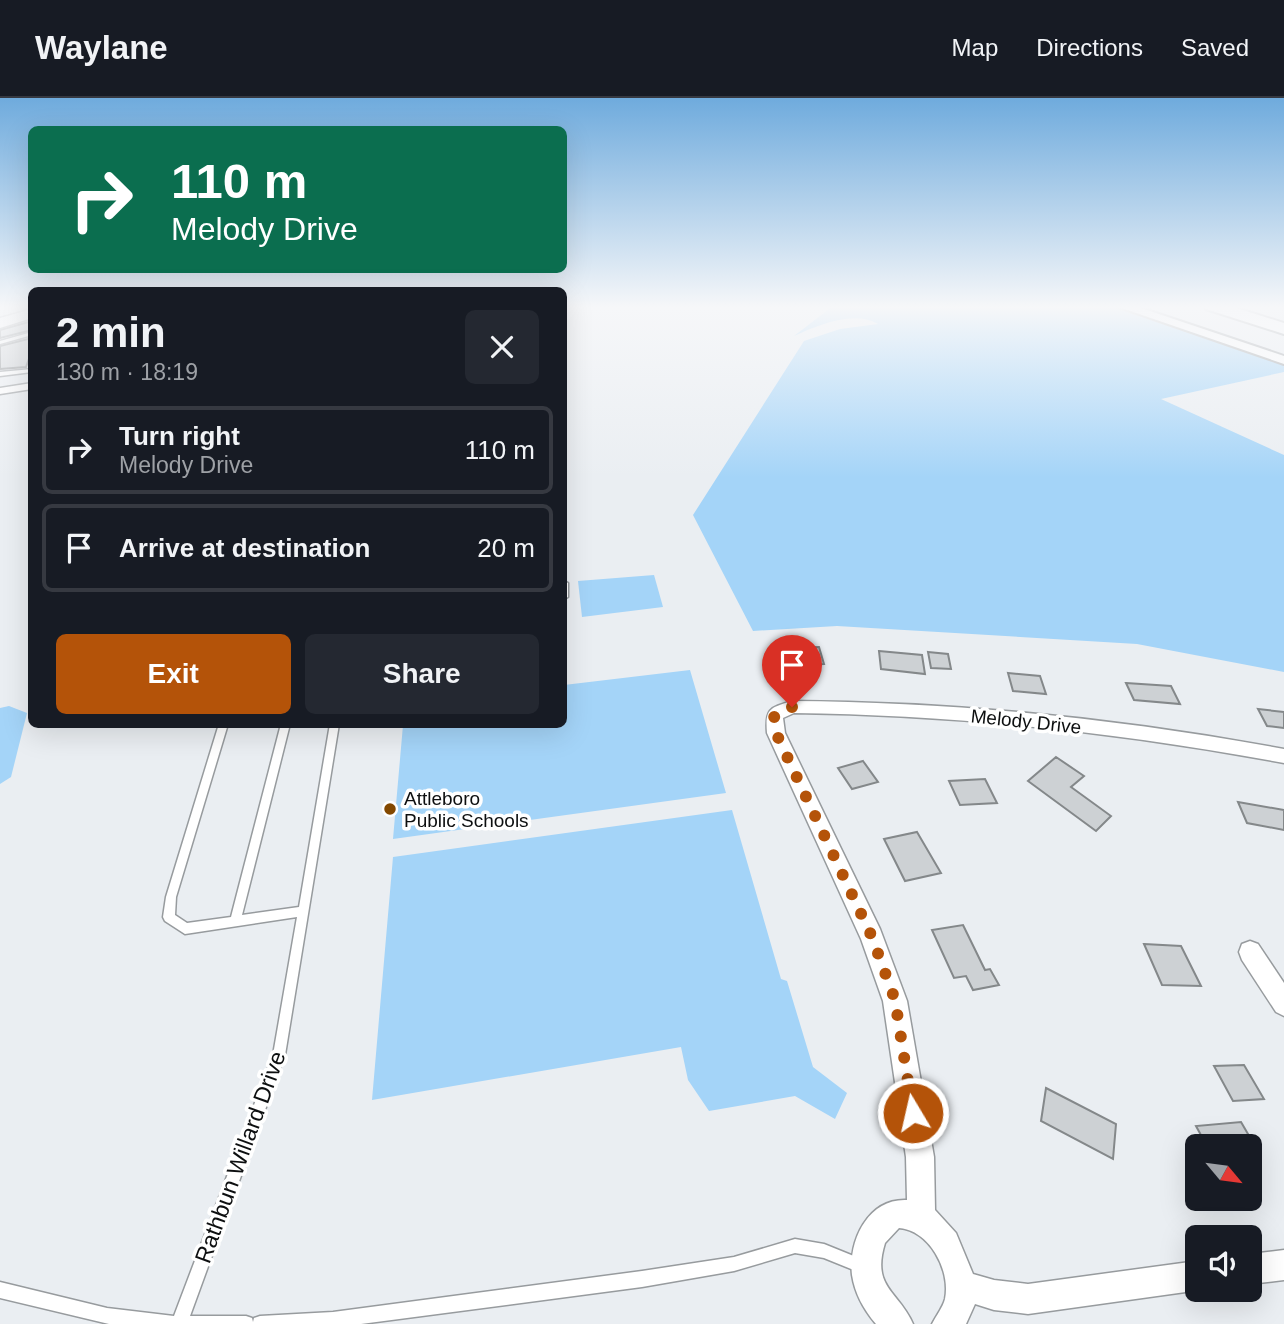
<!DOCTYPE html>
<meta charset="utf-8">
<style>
:root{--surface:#171b24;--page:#242831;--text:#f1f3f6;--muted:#9ea1a6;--line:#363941;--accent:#b45309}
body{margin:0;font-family:Arial,sans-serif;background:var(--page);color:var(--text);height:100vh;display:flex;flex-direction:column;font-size:26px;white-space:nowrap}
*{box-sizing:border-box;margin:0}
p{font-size:23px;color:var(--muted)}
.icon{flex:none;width:38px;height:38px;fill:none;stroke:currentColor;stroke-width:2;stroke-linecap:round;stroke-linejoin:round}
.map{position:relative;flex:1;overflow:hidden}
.drawer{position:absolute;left:28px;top:189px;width:539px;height:441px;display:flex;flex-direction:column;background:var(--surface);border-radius:10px;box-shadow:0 7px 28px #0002}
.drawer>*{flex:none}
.banner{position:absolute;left:28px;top:28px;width:539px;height:147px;border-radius:10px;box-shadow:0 7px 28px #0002;background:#0b6e4f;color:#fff;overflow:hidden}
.needle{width:46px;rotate:119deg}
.fabs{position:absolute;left:1185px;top:1036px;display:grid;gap:14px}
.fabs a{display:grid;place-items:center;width:77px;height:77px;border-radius:10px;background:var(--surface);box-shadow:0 7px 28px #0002;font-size:35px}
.pin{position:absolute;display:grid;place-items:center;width:60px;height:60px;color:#fff;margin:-72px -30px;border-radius:50% 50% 50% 0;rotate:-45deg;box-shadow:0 0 7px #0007}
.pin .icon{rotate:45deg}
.me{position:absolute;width:77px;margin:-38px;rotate:351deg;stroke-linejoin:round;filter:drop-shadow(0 0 5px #0008)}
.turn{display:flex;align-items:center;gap:24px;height:147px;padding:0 28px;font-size:32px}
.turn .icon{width:91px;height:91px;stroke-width:2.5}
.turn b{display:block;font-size:49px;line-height:60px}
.round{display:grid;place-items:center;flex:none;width:74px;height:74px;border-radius:10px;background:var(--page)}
.head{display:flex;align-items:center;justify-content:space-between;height:119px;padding:0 28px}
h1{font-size:42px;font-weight:700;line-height:52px}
.button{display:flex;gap:14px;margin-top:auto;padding:14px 28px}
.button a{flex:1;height:80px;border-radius:10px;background:var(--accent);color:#fff;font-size:28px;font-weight:700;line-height:80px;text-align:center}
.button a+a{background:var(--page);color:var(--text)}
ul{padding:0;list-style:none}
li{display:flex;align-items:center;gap:21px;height:88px;margin:0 14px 10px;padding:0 14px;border:4px solid var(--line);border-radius:10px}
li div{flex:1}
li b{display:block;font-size:26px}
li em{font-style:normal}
header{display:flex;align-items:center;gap:42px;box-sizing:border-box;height:98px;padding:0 35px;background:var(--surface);border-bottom:2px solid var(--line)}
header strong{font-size:33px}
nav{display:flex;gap:38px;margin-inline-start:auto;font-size:24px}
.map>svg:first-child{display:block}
</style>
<header>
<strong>Waylane</strong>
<nav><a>Map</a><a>Directions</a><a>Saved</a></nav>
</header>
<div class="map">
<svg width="1284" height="1226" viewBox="0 0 1284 1226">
<rect width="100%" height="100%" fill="#eaeef2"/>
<!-- green -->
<g fill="#a4d4f8">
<path d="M 833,208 L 1109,208 L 1284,267 L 1284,274 L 1161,301 L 1284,357 L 1284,574 L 1137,546 L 837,528 L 753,533 L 693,417 L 804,243 L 840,231 L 878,226 C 853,212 819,227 794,238 Z"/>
<path d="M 654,477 L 663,509 L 582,519 L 578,483 Z"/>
<path d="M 690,572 L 726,695 L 393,741 L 403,627 L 564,626 L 564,587 Z"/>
<path d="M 9,608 L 27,615 L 11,679 L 0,686 L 0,610 Z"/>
<path d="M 732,712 L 781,881 L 787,883 L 813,969 L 847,995 L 835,1021 L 795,998 L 709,1013 L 688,982 L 681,949 L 372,1002 L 393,759 Z"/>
</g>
<!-- building -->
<g fill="#cdd1d4" stroke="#84888a" stroke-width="2">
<path d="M 32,223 L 32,232 L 0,240 L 0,232 Z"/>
<path d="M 32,240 L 32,252 L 26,269 L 0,271 L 0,248 Z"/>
<path d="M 819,549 L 824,566 L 786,567 L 782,550 Z"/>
<path d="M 879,553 L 922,557 L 925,576 L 881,571 Z"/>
<path d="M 928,554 L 948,556 L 951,571 L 931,570 Z"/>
<path d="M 1008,575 L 1040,578 L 1046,596 L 1013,593 Z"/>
<path d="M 1126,585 L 1171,588 L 1180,606 L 1134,602 Z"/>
<path d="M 1258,611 L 1284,614 L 1284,630 L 1267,628 Z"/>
<path d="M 1056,659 L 1084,678 L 1071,689 L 1111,718 L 1096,733 L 1028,683 Z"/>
<path d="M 863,663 L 878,684 L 852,691 L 838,670 Z"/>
<path d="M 985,681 L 997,705 L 960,707 L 949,683 Z"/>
<path d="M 1238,704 L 1284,712 L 1284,732 L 1247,725 Z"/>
<path d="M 917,734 L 941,775 L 905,783 L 884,741 Z"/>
<path d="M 963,827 L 985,872 L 990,871 L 999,887 L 973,892 L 966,878 L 954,880 L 932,832 Z"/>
<path d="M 1144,846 L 1181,848 L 1201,888 L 1162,887 Z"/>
<path d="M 1244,967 L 1264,1001 L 1233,1003 L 1214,968 Z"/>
<path d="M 1046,990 L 1116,1026 L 1113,1061 L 1041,1023 Z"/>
<path d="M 1241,1024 L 1255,1048 L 1207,1048 L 1196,1028 Z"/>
</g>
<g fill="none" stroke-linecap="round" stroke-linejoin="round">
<!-- service casing -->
<g stroke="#979b9e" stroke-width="3">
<g id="service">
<path d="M 32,234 L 32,237 L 0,246 L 0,243 Z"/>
<path d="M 32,271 L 32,274 L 0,278 L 0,274 Z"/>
<path d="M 564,483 L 568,485 L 568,499 L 564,501 Z"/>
<path d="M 219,626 L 228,626 L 176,799 L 175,817 L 187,825 L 231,819 L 281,626 L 290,626 L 242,817 L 299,809 L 330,626 L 339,626 L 285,957 L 190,1218 L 246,1218 L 252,1220 L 253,1224 L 254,1220 L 260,1218 L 333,1214 L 642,1173 L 734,1159 L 795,1141 L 824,1146 L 866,1163 L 868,1168 L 866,1173 L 861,1175 L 824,1160 L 795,1155 L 734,1173 L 642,1189 L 361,1226 L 109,1226 L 0,1200 L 0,1184 L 107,1210 L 174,1218 L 273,957 L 297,819 L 185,836 L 165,823 L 163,819 L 166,799 Z"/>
</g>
</g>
<!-- minor casing -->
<g stroke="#979b9e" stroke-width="3">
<g id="minor">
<path d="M 32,285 L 32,291 L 0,296 L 0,290 Z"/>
<path d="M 792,603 C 956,604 1123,621 1284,651 L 1284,665 C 1125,635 955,617 794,615 L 783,620 L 785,635 L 880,831 L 907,903 L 934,1059 L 935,1112 L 956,1135 L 973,1176 L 994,1182 L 1028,1186 L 1197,1163 L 1197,1192 L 1200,1192 L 1028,1216 L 994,1212 L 975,1206 L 966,1226 L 932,1226 C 936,1218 943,1209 945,1201 C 951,1172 929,1132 899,1130 L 885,1145 C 871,1190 899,1193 913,1226 L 876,1226 C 864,1212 855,1196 852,1177 C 848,1143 868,1100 907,1102 L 906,1059 L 883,903 L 861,841 L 767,635 C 765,611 769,610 792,603 Z"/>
<path d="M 1250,843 L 1258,846 L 1284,885 L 1284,918 L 1276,914 L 1242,862 L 1239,854 L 1242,846 Z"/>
<path d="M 1284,1152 L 1284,1182 L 1250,1186 L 1250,1156 Z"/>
</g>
</g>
<!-- secondary casing -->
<g stroke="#979b9e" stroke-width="4">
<path id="secondary" d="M 1116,208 L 1135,208 L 1284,258 L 1284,266 Z"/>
</g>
<!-- trunk casing -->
<g stroke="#979b9e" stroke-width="3">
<path id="trunk" d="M 32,211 L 32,220 L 0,230 L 0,220 Z"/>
</g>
<!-- motorway casing -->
<g stroke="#979b9e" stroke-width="4">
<path id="motorway" d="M 1204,208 L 1230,208 L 1284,225 L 1284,236 L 1206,211 Z"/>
</g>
<!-- service -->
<use href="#service" fill="#fff" fill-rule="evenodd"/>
<!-- minor -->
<use href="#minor" fill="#fff" fill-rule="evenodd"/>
<!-- secondary -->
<use href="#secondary" fill="#fff" fill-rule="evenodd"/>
<!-- trunk -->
<use href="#trunk" fill="#fff" fill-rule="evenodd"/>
<!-- motorway -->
<use href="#motorway" fill="#fff" fill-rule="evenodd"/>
</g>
<!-- sky -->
<linearGradient id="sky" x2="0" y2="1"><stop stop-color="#6fabdd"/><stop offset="0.55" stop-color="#f6f7f9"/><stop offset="1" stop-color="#f6f7f9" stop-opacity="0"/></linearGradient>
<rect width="1284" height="380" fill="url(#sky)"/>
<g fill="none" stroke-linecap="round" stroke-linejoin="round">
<!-- route -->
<path stroke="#b45309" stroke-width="12" stroke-dasharray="0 21.6" d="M 792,609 L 774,617 L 776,635 L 872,839 L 895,902 L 913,1015"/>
</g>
<!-- markers -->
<circle fill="#834800" stroke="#fff" stroke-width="2.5" cx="390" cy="711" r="7"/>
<g text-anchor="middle" stroke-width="7" stroke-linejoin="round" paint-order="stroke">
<!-- street labels -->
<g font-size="19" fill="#0d0f10" stroke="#fff">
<text transform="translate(1026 623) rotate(6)" y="7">Melody Drive</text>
</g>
<!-- poi labels -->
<g font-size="19" fill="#0d0f10" stroke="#fff" text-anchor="start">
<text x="404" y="707">Attleboro<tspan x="404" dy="22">Public Schools</tspan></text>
</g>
<!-- near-street labels -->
<g font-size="23" fill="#0d0f10" stroke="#fff">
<text transform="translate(240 1059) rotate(-70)" y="8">Rathbun Willard Drive</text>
</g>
</g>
</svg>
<div class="fabs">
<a><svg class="needle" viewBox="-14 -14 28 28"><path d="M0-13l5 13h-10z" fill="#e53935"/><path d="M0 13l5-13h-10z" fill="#9ea1a6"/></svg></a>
<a><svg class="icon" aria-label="sound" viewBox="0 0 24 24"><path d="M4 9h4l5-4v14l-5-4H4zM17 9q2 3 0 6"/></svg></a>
</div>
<div class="pin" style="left:792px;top:609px;background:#d93025"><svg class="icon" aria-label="arrive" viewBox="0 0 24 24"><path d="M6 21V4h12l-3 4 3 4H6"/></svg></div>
<svg class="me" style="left:913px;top:1015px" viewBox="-20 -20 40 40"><circle r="17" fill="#b45309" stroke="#fff" stroke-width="3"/><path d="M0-11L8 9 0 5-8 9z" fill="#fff"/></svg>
<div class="banner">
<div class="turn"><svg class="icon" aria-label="right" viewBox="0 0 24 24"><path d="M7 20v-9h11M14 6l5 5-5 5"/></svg><div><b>110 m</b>Melody Drive</div></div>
</div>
<section class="drawer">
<div class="head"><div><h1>2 min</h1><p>130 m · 18:19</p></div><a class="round"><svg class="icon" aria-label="close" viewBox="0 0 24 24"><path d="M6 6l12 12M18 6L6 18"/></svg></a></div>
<ul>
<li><svg class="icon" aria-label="right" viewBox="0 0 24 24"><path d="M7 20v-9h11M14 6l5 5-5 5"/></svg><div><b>Turn right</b><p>Melody Drive</p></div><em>110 m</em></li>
<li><svg class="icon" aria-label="arrive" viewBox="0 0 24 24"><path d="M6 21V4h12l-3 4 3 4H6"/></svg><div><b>Arrive at destination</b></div><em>20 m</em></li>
</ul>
<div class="button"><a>Exit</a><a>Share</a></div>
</section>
</div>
